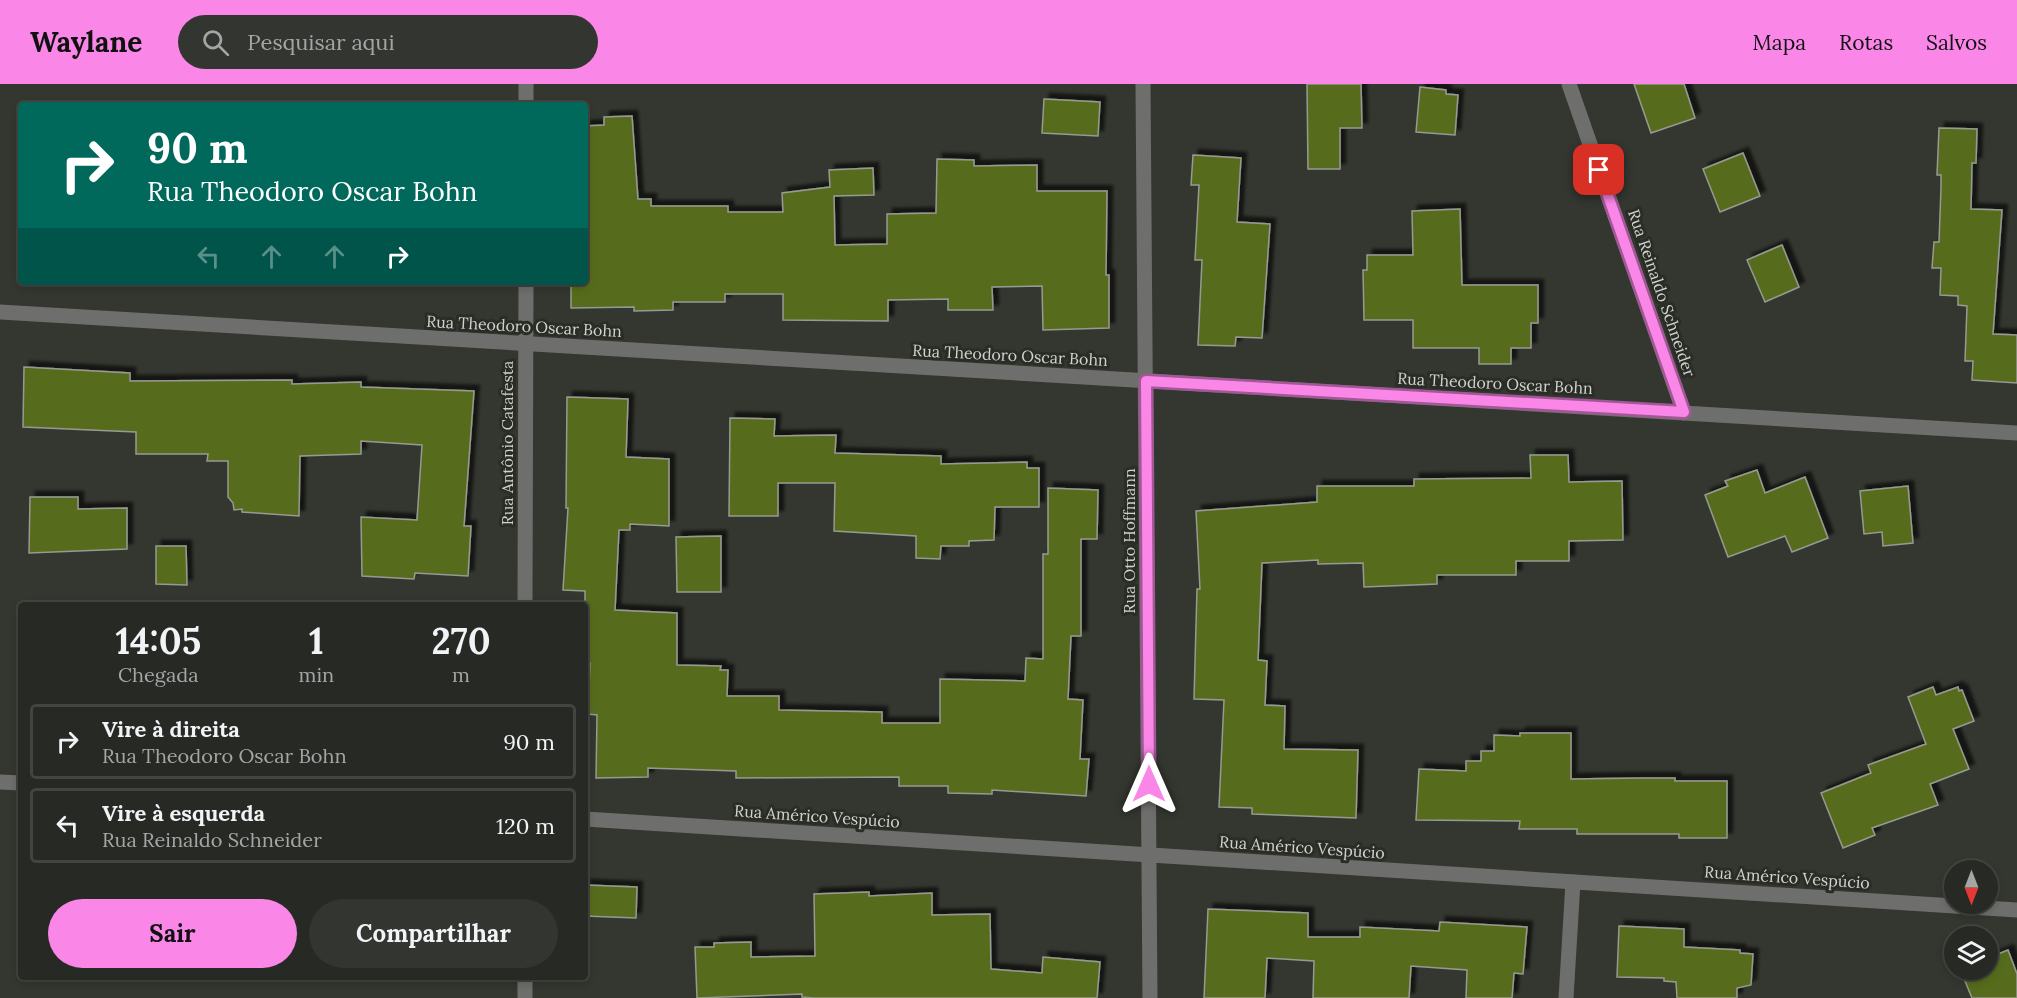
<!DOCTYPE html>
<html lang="pt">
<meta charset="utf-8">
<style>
:root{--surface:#272924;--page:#333531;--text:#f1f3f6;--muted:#a4a6a6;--line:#434541;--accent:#fa87e7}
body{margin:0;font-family:Lora,serif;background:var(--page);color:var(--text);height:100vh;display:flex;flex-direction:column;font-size:22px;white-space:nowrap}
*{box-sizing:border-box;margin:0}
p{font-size:20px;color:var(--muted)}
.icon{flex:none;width:33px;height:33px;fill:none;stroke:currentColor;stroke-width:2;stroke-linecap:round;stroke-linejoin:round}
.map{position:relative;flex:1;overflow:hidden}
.side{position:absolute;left:18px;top:518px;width:570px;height:378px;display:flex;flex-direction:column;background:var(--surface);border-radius:6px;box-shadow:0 3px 9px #0003,0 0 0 2px var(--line)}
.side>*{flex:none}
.top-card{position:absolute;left:18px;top:18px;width:570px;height:183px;border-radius:6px;box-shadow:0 3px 9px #0003,0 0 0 2px var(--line);background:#00695c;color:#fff;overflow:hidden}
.needle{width:39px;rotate:180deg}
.tools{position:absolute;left:1944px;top:776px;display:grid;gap:12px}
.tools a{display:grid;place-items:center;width:54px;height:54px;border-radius:50%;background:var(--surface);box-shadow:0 3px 9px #0003,0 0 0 2px var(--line);font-size:30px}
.pin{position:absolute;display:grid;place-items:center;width:51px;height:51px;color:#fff;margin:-26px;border-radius:12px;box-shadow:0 3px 9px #0006}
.me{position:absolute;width:66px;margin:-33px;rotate:0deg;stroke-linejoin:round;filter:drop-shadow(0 0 4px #0008)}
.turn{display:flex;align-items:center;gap:21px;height:126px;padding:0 30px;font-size:27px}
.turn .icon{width:78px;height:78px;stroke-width:2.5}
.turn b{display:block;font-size:42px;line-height:51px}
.lanes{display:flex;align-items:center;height:57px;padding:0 30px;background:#0003;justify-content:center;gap:30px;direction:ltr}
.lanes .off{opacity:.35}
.eta{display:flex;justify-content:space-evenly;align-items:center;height:102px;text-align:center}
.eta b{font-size:36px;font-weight:800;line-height:42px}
.action{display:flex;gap:12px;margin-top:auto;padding:12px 30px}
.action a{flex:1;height:69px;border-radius:36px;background:var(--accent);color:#111;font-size:24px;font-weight:800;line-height:69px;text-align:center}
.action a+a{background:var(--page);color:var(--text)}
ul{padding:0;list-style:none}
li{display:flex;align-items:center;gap:18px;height:75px;margin:0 12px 9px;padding:0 18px;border:3px solid var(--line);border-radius:6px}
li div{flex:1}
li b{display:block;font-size:22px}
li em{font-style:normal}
header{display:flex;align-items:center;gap:36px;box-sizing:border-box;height:84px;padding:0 30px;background:var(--accent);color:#111}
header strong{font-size:28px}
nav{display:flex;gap:33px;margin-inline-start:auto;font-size:21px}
.search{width:420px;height:54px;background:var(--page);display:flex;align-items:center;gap:15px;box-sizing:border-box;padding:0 21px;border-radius:33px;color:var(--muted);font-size:22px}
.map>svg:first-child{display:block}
</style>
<header>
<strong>Waylane</strong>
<div class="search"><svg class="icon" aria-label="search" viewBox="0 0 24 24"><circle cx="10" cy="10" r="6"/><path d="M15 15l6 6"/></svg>Pesquisar aqui</div>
<nav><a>Mapa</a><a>Rotas</a><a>Salvos</a></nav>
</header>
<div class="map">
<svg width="2017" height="914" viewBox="0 0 2017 914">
<defs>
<filter id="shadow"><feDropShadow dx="5.5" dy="-5.5" stdDeviation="1.5" flood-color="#0009"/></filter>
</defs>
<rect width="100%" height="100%" fill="#343730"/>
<!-- building -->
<g fill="#566c1b" stroke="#979a92" stroke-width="1.5" filter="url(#shadow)">
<path d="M 1307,0 L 1361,0 L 1362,44 L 1340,44 L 1340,85 L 1308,85 Z"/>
<path d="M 1634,0 L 1684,0 L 1695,34 L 1651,49 Z"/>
<path d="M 1420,3 L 1446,6 L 1446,10 L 1458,11 L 1455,51 L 1416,48 Z"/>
<path d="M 1044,15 L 1100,18 L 1098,52 L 1042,49 Z"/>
<path d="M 632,32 L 638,115 L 651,115 L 651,122 L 728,122 L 728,128 L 783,128 L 782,109 L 830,103 L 829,86 L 873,84 L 874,111 L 834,112 L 835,161 L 887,160 L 887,130 L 936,129 L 937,75 L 974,76 L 974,82 L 1037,81 L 1037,107 L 1107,107 L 1106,191 L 1109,191 L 1109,244 L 1043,246 L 1042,202 L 992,203 L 993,226 L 948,226 L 948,215 L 888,216 L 888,237 L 783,236 L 783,210 L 725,210 L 725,218 L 673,218 L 673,226 L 634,227 L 634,223 L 571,224 L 571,198 L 585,198 L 585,42 L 604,41 L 604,33 Z"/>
<path d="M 1939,44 L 1977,45 L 1976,79 L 1972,79 L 1971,125 L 2002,126 L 1993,250 L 2017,251 L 2017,299 L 1972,296 L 1973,277 L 1965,277 L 1967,222 L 1958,221 L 1958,212 L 1940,211 L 1941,184 L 1932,184 L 1934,158 L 1939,158 L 1941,104 L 1941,91 L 1937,91 Z"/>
<path d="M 1743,69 L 1760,112 L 1720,128 L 1703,85 Z"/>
<path d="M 1193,71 L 1241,74 L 1237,138 L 1270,140 L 1262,254 L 1236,253 L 1235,262 L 1198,261 L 1202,176 L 1195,176 L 1199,101 L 1191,101 Z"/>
<path d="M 1460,125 L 1462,201 L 1538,201 L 1538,239 L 1531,239 L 1531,264 L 1511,264 L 1511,280 L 1479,280 L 1479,264 L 1413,264 L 1413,236 L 1364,236 L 1363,186 L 1367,186 L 1367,171 L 1413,171 L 1412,127 Z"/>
<path d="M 1782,161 L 1799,203 L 1765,218 L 1747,176 Z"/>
<path d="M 24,283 L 130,289 L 130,297 L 292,296 L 292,300 L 361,298 L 361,303 L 474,307 L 464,442 L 471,442 L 468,492 L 415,489 L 414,495 L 362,492 L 361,433 L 417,436 L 422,361 L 361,357 L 361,370 L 300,372 L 299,432 L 242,428 L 242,425 L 234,426 L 233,419 L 228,413 L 228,377 L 207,377 L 208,370 L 136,370 L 136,348 L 23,343 Z"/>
<path d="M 567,313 L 628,315 L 626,373 L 669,375 L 669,442 L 630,440 L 630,446 L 619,446 L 615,526 L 677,529 L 677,581 L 721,582 L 720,586 L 728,586 L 727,612 L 779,612 L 779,626 L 882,628 L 882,639 L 940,639 L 940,595 L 1025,597 L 1026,574 L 1043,575 L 1043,470 L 1048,470 L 1048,404 L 1098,406 L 1097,455 L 1081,455 L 1081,552 L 1071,552 L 1068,615 L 1083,616 L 1080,675 L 1089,675 L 1086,712 L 992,706 L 992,710 L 948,709 L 948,702 L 899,702 L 899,693 L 736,694 L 736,687 L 648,684 L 648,693 L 596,694 L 597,631 L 588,630 L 590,579 L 585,578 L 585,507 L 563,506 L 568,424 L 566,424 Z"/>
<path d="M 730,334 L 775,335 L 774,352 L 836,351 L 835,369 L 941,372 L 941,380 L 1027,378 L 1027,384 L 1039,384 L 1039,423 L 995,423 L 994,456 L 969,457 L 969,462 L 941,462 L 940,475 L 916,474 L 916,452 L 834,447 L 835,399 L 778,399 L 778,432 L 729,432 Z"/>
<path d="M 1530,371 L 1568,371 L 1569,398 L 1622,397 L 1623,456 L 1569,457 L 1569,477 L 1516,477 L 1516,491 L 1437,491 L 1437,500 L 1364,503 L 1363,479 L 1318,480 L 1318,476 L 1262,479 L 1258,576 L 1267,577 L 1265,621 L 1285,622 L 1284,665 L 1358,666 L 1356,734 L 1252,730 L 1252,724 L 1219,723 L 1224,616 L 1194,615 L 1197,505 L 1200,505 L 1196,427 L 1317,418 L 1317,402 L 1414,402 L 1414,395 L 1531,394 Z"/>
<path d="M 1757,386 L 1765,409 L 1805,393 L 1828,454 L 1792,468 L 1785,452 L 1728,473 L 1705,411 L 1728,402 L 1725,397 Z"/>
<path d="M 1908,402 L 1913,459 L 1883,462 L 1882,448 L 1864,450 L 1860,407 Z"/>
<path d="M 30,413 L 78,413 L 78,425 L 127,424 L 127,465 L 29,469 Z"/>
<path d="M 721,452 L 721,508 L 677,508 L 676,453 Z"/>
<path d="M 156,462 L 186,462 L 187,501 L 156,500 Z"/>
<path d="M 1933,603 L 1936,611 L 1958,603 L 1959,607 L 1962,606 L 1974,637 L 1953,645 L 1969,685 L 1930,700 L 1938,721 L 1872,744 L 1875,751 L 1843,764 L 1821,709 L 1871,689 L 1868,681 L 1926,660 L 1908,613 Z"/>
<path d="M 1520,649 L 1571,649 L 1571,695 L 1642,694 L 1675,694 L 1675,697 L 1727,697 L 1727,754 L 1679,754 L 1679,750 L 1577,750 L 1577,745 L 1519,745 L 1520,737 L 1416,736 L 1419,685 L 1466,687 L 1466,677 L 1481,677 L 1481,667 L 1494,667 L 1494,651 L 1520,652 Z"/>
<path d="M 585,801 L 637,803 L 636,834 L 585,832 Z"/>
<path d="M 869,808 L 869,812 L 932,809 L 932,831 L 990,830 L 991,885 L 1042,889 L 1043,873 L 1100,878 L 1097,914 L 814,914 L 802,913 L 802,910 L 697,914 L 695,863 L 714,863 L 714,859 L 751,858 L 751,873 L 815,872 L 814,810 Z"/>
<path d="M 1208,825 L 1308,829 L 1308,853 L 1360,853 L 1360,843 L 1439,847 L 1440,838 L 1527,843 L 1523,890 L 1514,889 L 1512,914 L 1466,914 L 1467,886 L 1411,882 L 1409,914 L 1313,914 L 1314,877 L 1267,874 L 1265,914 L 1204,914 Z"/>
<path d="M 1619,842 L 1684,845 L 1684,863 L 1740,866 L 1740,869 L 1753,870 L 1751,901 L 1737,904 L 1737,914 L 1677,914 L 1676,898 L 1664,897 L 1664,894 L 1617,893 Z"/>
<path d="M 2008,866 L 2017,890 L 2017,914 L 1972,914 L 1960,885 L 1988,885 L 1988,874 Z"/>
</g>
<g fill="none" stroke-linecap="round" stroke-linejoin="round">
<!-- minor -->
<g stroke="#6e6f6c" stroke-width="15">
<path d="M 1143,0 L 1150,914"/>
<path d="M 1569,0 L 1684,329"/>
<path d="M 526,21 L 526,0"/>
<path d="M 0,228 L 2017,349"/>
<path d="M 525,520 L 526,198"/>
<path d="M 0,698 L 21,699"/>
<path d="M 585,735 L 2017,826"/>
<path d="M 525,914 L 525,892"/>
<path d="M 1566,914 L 1573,798"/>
</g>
</g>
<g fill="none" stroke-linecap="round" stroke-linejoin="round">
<!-- route casing -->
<g stroke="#a25896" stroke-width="15">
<path id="route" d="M 1149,700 L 1146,297 L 1684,328 L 1599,86"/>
</g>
<!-- route -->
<use href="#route" stroke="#fa87e7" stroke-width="10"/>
</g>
<g text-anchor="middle" stroke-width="6" stroke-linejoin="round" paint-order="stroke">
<!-- street labels -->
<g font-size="16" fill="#d0d2ce" stroke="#2a2d26">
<text transform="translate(1662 209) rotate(71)" y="6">Rua Reinaldo Schneider</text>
<text transform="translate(524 242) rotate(3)" y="6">Rua Theodoro Oscar Bohn</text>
<text transform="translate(1010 271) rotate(3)" y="6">Rua Theodoro Oscar Bohn</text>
<text transform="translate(1495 299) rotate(3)" y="6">Rua Theodoro Oscar Bohn</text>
<text transform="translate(507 359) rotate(-90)" y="6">Rua Antônio Catafesta</text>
<text transform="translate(1129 457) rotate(-90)" y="6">Rua Otto Hoffmann</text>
<text transform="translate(817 732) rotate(4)" y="6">Rua Américo Vespúcio</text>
<text transform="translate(1302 763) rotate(4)" y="6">Rua Américo Vespúcio</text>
<text transform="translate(1787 793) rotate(4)" y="6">Rua Américo Vespúcio</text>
</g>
</g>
</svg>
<div class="tools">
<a><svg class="needle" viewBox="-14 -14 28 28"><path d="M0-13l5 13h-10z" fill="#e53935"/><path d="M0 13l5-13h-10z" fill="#a4a6a6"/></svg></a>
<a><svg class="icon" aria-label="layers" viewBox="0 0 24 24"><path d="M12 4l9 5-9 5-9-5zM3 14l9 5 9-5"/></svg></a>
</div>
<div class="pin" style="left:1599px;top:86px;background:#d93025"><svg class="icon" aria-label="arrive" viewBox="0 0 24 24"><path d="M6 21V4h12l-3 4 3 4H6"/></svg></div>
<svg class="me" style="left:1149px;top:700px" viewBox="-20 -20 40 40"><path d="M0-17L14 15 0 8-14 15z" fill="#fa87e7" stroke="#fff" stroke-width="4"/></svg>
<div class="top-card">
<div class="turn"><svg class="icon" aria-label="right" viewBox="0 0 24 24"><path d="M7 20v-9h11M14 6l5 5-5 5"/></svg><div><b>90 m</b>Rua Theodoro Oscar Bohn</div></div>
<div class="lanes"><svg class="icon off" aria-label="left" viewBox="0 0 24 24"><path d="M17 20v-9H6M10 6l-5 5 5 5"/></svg><svg class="icon off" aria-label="ahead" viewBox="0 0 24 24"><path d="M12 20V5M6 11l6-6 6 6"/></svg><svg class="icon off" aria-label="ahead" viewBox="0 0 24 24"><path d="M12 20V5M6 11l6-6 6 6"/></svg><svg class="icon" aria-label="right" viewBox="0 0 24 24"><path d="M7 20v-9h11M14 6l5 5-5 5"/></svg></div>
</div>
<section class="side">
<div class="eta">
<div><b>14:05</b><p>Chegada</p></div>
<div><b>1</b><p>min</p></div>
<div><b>270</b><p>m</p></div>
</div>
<ul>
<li><svg class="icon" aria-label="right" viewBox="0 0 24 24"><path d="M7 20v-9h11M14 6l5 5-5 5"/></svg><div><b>Vire à direita</b><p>Rua Theodoro Oscar Bohn</p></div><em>90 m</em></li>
<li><svg class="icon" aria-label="left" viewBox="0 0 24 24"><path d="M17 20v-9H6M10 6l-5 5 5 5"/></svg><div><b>Vire à esquerda</b><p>Rua Reinaldo Schneider</p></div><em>120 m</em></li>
</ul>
<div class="action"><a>Sair</a><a>Compartilhar</a></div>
</section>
</div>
